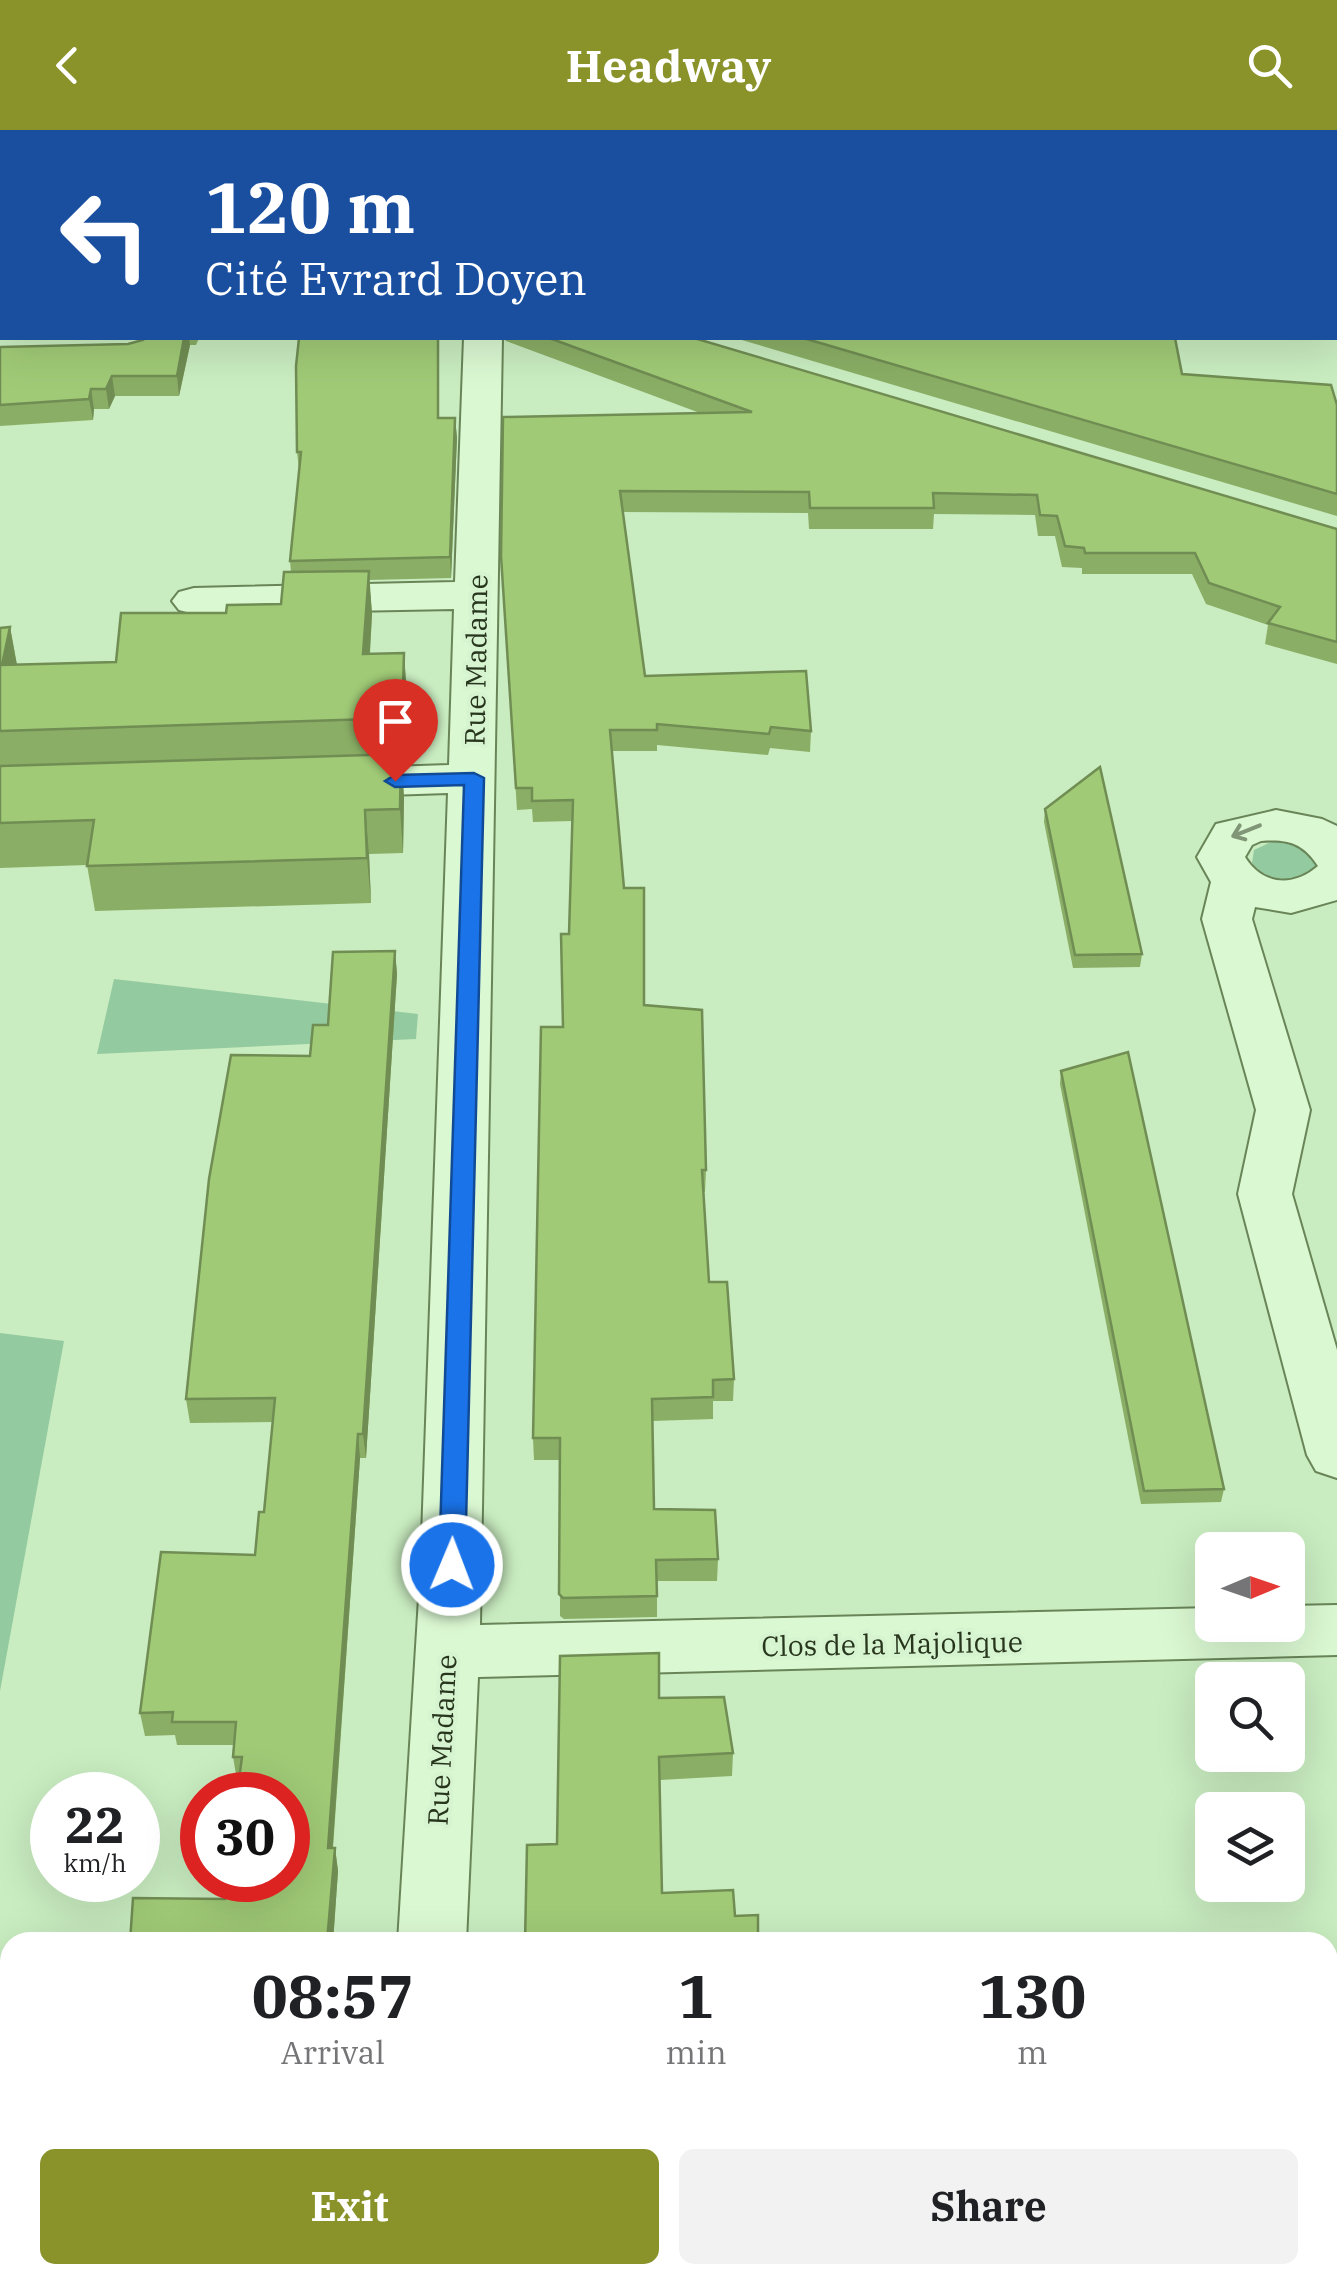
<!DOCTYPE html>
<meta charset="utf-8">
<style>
:root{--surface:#fff;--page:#f2f2f2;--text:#202124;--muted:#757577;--accent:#8a922a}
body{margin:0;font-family:"IBM Plex Serif",serif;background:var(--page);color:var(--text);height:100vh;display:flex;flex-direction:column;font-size:38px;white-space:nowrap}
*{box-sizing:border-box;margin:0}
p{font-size:32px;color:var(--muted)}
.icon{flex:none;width:55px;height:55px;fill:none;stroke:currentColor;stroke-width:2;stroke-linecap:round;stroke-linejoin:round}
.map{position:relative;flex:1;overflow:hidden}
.side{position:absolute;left:0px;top:1802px;width:1338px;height:352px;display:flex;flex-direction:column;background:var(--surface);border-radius:30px 30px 0 0;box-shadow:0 10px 40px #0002}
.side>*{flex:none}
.top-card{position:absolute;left:0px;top:0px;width:1338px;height:210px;box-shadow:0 10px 40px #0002;background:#1a4fa0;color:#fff;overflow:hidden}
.needle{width:65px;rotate:88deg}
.buttons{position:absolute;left:1195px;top:1402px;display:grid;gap:20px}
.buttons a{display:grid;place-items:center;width:110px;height:110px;border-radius:15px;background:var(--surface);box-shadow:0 10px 40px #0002;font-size:50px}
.speed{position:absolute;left:30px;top:1642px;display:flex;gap:20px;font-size:50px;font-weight:700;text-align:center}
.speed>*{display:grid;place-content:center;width:130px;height:130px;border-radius:50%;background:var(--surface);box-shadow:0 10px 40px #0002;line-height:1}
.speed small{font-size:25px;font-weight:400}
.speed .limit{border:15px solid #d22;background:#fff;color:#111}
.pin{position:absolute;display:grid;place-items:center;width:85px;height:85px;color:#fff;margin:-102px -42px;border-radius:50% 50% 50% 0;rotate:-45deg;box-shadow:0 0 10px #0007}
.pin .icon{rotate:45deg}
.me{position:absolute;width:110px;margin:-55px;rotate:1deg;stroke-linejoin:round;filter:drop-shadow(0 0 8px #0008)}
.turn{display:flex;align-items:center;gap:35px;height:210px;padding:0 40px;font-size:45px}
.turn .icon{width:130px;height:130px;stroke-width:2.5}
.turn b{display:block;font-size:70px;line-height:85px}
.eta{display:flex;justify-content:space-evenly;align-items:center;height:170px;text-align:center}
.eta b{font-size:60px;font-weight:700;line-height:70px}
.action{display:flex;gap:20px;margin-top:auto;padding:20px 40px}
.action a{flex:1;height:115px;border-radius:15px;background:var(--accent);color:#fff;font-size:40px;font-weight:700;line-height:115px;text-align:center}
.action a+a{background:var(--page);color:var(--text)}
header{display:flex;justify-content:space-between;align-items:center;height:130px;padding:0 40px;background:var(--accent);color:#fff;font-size:45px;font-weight:700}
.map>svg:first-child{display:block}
</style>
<header><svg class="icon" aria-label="back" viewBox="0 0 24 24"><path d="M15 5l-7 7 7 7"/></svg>Headway<svg class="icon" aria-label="search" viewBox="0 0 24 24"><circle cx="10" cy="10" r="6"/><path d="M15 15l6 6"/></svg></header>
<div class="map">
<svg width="1337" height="2153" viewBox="0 0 1337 2153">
<rect width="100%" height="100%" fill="#c9ecc0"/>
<!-- green -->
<g fill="#94ca9f">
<path d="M 1275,710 L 1304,716 L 1318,735 C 1305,760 1267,753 1252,733 L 1254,720 Z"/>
<path d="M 114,849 L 418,884 L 416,909 L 97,924 Z"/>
<path d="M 0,1203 L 64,1211 L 0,1561 Z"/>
</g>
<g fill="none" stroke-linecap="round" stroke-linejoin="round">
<!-- minor casing -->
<g stroke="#698558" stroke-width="4">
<g id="minor">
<path d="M 0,4 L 2,5 L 2,26 L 0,26 Z"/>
<path d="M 464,208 L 502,208 L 480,1495 L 1212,1478 L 1212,1495 L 1288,1495 L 1288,1476 L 1337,1475 L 1337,1525 L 478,1547 L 466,1812 L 398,1812 L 421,1435 L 448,663 L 327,667 L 310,663 L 303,653 L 310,643 L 327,639 L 449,635 L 454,479 L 194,484 L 179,480 L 172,471 L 179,462 L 194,458 L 455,452 Z"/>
<path d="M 1276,680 L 1322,689 L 1337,696 L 1337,770 L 1291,783 L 1255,777 L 1252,789 L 1310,980 L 1292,1064 L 1337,1220 L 1337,1348 L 1316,1341 L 1307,1325 L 1238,1064 L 1256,980 L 1202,789 L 1211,752 L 1197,727 L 1216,694 ZM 1261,711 C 1288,709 1303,713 1318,736 C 1294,757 1263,756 1245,727 L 1252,715 Z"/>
<path d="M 378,2145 L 452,2145 L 451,2153 L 377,2153 Z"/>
</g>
</g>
<!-- minor -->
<use href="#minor" fill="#daf8d2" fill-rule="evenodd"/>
</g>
<!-- wall -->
<g fill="#8aae65">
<path d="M 1248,0 L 1337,0 L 1337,70 L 1335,71 L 1336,79 L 1337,79 L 1337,206 L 1335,206 L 1335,2 L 1249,2 Z"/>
<path d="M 2,32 L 2,205 L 0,205 L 0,33 Z"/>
<path d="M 145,208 L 199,208 L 196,215 L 190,215 L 179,266 L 115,266 L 109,279 L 94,279 L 93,290 L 0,296 L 0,217 L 128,214 L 143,210 Z"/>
<path d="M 299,208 L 439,208 L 439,288 L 455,288 L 457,308 L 451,448 L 369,450 L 372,484 L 370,524 L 404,523 L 407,567 L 405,633 L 402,633 L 404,668 L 403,723 L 369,724 L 371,773 L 95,781 L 87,735 L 0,738 L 0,498 L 10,497 L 17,535 L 116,532 L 226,483 L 281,474 L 291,442 L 290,431 L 299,340 L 297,322 Z"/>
<path d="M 504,208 L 694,208 L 1337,399 L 1337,534 L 1265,514 L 1268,495 L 1206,474 L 1192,444 L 1082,444 L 1082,438 L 1062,437 L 1055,406 L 1038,406 L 1035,385 L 934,384 L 933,399 L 809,399 L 808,383 L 623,382 L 645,546 L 811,601 L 810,622 L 770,618 L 768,625 L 657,615 L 657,621 L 611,621 L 624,758 L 644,876 L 706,1040 L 705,1062 L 704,1062 L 709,1152 L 734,1249 L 733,1271 L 713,1271 L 713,1289 L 652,1291 L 654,1379 L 718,1429 L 717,1451 L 657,1451 L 657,1487 L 564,1489 L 560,1486 L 560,1330 L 534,1330 L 533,1308 L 569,804 L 572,691 L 533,692 L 532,679 L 517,680 L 501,426 L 700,283 L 506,211 Z"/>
<path d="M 735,208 L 1175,208 L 1182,244 L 1337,275 L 1337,386 Z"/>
<path d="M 1045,679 L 1142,824 L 1140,837 L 1073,838 L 1044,692 Z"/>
<path d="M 395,821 L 397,844 L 366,1328 L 360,1328 L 333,1718 L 335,1718 L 338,1741 L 333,1812 L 130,1812 L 225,1769 L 239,1650 L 237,1650 L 233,1627 L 234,1615 L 177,1615 L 175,1605 L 145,1606 L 140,1583 L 255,1425 L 264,1382 L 273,1292 L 190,1293 L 186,1269 L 310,926 L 328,895 Z"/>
<path d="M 1061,941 L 1224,1359 L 1221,1372 L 1141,1374 L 1060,954 Z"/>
<path d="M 659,1568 L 733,1623 L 732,1646 L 660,1650 L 662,1763 L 735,1786 L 758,1812 L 557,1714 Z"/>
<path d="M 1333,2072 L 1337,2153 L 1122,2153 L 1124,2145 L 1328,2145 L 1328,2087 Z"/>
</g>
<!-- shaded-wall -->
<g fill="#708d53">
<path d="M 184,208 L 189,208 L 190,215 L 179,266 L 177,246 Z"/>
<path d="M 438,208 L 439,208 L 439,308 L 438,288 Z"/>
<path d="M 112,246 L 115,266 L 109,279 L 106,259 Z"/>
<path d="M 91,259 L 94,279 L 93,290 L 89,269 Z"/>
<path d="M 455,288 L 457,308 L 451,448 L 450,427 Z"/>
<path d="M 369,441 L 372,484 L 367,568 L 363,524 Z"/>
<path d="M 10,497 L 18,541 L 2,535 Z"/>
<path d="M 404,523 L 407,567 L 405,633 L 402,588 Z"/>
<path d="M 401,624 L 404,668 L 403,723 L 400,679 Z"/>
<path d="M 365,680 L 369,724 L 371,773 L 367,728 Z"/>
<path d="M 395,821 L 397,844 L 366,1328 L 363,1304 Z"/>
<path d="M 358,1304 L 360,1328 L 331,1741 L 328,1718 Z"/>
<path d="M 335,1718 L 338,1741 L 333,1812 L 327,1812 Z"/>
</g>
<!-- building -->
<g fill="#a0ca76" stroke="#708d53" stroke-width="2.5">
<path d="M 223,0 L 689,0 L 689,2 L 224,2 Z"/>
<path d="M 1259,0 L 1337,0 L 1337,53 L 1335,54 L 1335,2 L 1260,2 Z"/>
<path d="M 2,32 L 2,185 L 0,185 L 0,33 Z"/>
<path d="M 1335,66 L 1336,79 L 1337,79 L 1337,186 L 1335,186 Z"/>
<path d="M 145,208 L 184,208 L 177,246 L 112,246 L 106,259 L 91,259 L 89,269 L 0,275 L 0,217 L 128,214 L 143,210 Z"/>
<path d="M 299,208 L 438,208 L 438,288 L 455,288 L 450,427 L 290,431 L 301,322 L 297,322 L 296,236 Z"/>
<path d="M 549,208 L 694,208 L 1337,399 L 1337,512 L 1268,493 L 1280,477 L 1209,453 L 1195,423 L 1085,423 L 1084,418 L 1065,416 L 1057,386 L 1040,385 L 1037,365 L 933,363 L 934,378 L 810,378 L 809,362 L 620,361 L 645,546 L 806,541 L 811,601 L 771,597 L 769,604 L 657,594 L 657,600 L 610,600 L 624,758 L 644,758 L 644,875 L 702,880 L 706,1040 L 702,1040 L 709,1152 L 727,1152 L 734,1249 L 713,1250 L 713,1267 L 652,1269 L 654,1379 L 715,1380 L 718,1429 L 656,1430 L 657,1466 L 563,1468 L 559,1464 L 560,1308 L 533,1308 L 541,897 L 563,897 L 561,804 L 569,804 L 573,670 L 532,671 L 532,658 L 516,658 L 501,426 L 503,287 L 752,282 Z"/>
<path d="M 803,208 L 1175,208 L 1182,244 L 1331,255 L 1337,275 L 1337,364 Z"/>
<path d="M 369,441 L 363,524 L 404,523 L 402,588 L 0,601 L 0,498 L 10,497 L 2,535 L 116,532 L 121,483 L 226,483 L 227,475 L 281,474 L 284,442 Z"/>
<path d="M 401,624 L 400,679 L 365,680 L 367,728 L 87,736 L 94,690 L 0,693 L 0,636 Z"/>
<path d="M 1100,637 L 1142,824 L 1075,825 L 1045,679 Z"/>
<path d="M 395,821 L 363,1304 L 358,1304 L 328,1718 L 335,1718 L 327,1812 L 130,1812 L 133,1768 L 225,1769 L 227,1750 L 288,1750 L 288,1665 L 237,1665 L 242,1627 L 233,1627 L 236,1592 L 172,1592 L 173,1582 L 140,1583 L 161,1422 L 255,1425 L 259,1382 L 264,1382 L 275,1268 L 186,1269 L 209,1049 L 231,925 L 310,926 L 313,895 L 328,895 L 333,822 Z"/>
<path d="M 1128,922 L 1224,1359 L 1144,1361 L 1061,941 Z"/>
<path d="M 659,1523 L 659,1568 L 724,1567 L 733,1623 L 659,1627 L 662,1763 L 733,1760 L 735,1786 L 758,1785 L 758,1812 L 525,1812 L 527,1715 L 557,1714 L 560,1526 Z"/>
<path d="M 1333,2072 L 1337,2073 L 1337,2153 L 1130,2153 L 1129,2145 L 1328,2145 L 1328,2097 L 1333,2098 Z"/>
<path d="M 815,2145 L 1018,2145 L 1019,2153 L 816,2153 Z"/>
</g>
<!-- one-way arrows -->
<defs><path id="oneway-shaft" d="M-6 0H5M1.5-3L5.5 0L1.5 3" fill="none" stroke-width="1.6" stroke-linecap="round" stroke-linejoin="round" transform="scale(2.5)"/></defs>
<use stroke="#809677" href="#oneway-shaft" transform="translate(1246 701) rotate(158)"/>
<!-- route -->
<path fill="#1a73e8" stroke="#114b97" stroke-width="2.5" d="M 474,643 L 484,648 L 465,1435 L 461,1442 L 443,1442 L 439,1435 L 464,655 L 395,657 L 385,651 L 395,645 Z"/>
<g text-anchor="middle" stroke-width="8" stroke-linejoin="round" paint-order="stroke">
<!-- street labels -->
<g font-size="28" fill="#27351c" stroke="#d6f4cf">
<text transform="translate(476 530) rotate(-89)" y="10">Rue Madame</text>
<text transform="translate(892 1514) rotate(-1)" y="10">Clos de la Majolique</text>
<text transform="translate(442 1610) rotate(-87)" y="10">Rue Madame</text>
</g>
</g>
</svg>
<div class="buttons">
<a><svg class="needle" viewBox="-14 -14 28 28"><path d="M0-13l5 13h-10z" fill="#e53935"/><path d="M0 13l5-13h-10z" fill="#757577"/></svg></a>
<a><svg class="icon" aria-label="search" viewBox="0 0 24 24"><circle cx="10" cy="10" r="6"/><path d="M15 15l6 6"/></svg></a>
<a><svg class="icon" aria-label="layers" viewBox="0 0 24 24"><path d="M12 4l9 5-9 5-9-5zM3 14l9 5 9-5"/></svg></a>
</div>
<div class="speed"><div>22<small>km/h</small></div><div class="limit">30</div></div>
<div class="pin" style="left:395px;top:651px;background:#d93025"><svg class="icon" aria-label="arrive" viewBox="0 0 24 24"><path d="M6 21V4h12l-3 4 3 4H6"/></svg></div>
<svg class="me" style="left:452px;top:1435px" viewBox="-20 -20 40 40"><circle r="17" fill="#1a73e8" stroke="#fff" stroke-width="3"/><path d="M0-11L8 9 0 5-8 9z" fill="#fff"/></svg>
<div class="top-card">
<div class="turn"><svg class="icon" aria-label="left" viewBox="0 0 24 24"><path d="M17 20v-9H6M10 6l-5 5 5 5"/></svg><div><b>120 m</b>Cité Evrard Doyen</div></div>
</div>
<section class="side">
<div class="eta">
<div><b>08:57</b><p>Arrival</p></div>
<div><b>1</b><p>min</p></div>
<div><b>130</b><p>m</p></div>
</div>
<div class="action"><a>Exit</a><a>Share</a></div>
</section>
</div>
